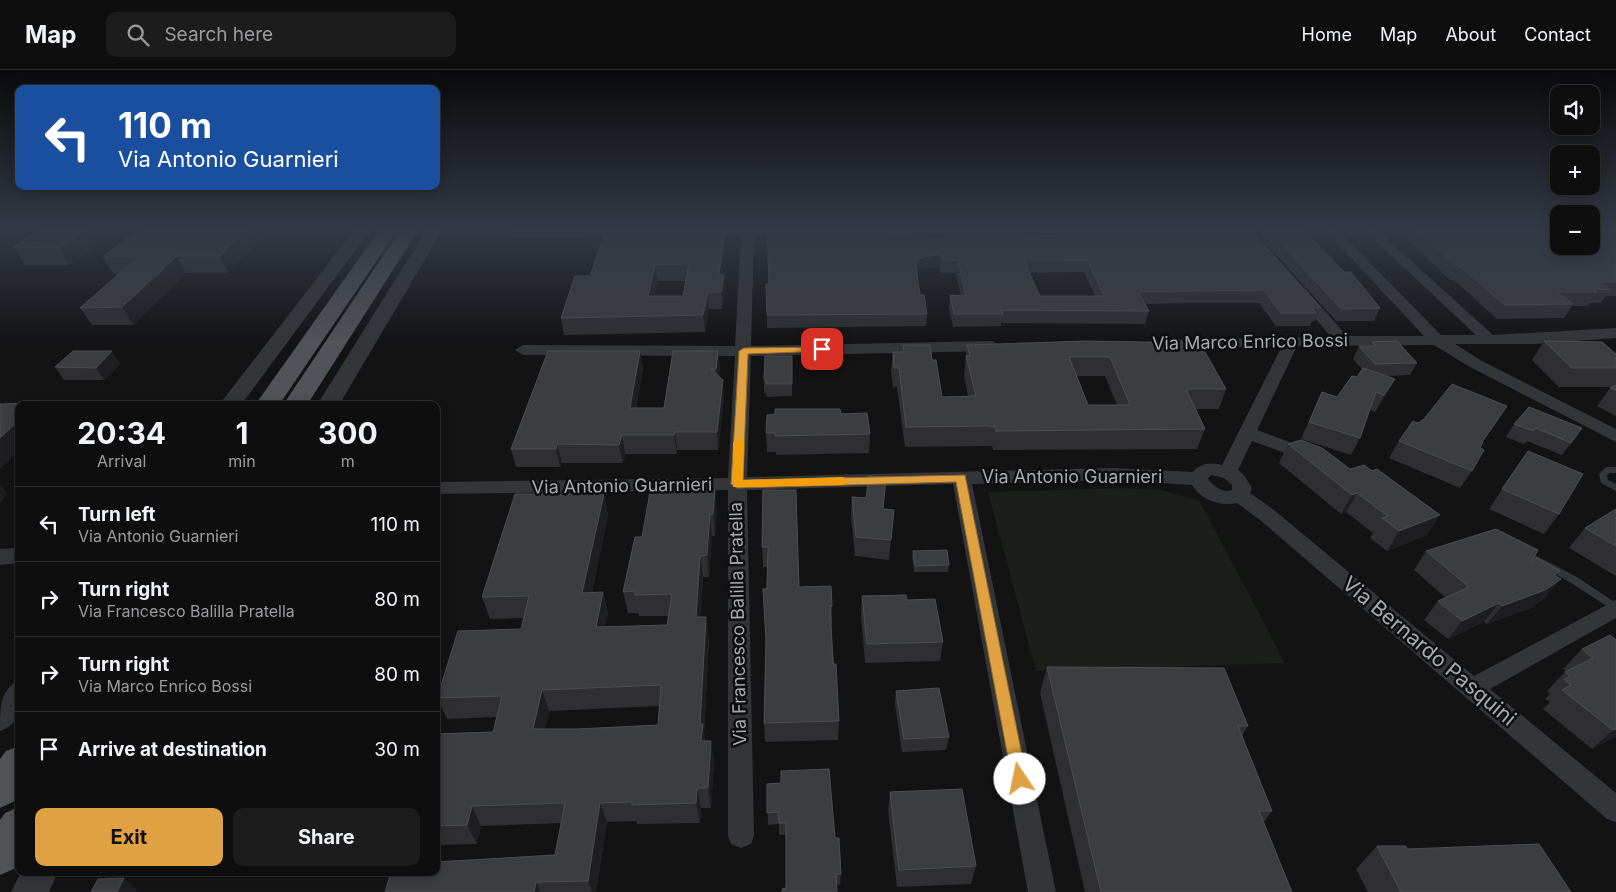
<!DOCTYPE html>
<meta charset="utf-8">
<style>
:root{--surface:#0e0e0f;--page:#1c1c1d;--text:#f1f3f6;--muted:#9b9c9e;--line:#2e2e2f;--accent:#dfa141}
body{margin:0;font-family:Inter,sans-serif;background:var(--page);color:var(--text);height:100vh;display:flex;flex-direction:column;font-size:19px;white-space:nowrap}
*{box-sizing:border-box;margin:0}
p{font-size:16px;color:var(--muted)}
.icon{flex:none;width:28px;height:28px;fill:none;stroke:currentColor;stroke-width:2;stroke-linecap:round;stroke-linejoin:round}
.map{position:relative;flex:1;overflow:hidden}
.drawer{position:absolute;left:15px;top:331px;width:425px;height:475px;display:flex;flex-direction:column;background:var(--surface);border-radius:10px;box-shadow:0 2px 12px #0003,0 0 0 1px var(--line)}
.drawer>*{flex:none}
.hud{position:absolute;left:15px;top:15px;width:425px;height:105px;border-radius:10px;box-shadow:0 2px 12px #0003,0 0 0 1px var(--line);background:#1a4fa0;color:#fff;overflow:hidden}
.buttons{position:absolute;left:1550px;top:15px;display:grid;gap:10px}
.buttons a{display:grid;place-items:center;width:50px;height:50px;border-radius:10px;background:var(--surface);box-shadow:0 2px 12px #0003,0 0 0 1px var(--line);font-size:25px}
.pin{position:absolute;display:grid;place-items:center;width:42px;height:42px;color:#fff;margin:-21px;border-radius:10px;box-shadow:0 2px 8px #0006}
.me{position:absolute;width:55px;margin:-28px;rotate:349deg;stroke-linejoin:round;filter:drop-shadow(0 0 4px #0008)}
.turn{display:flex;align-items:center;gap:18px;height:105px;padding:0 20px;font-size:22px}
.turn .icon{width:65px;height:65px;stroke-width:2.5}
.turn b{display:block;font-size:35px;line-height:42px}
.eta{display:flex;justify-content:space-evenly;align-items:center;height:85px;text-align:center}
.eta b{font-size:30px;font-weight:700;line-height:35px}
.action{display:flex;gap:10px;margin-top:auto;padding:10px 20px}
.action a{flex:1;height:58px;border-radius:10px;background:var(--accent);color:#111;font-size:20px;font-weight:700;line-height:58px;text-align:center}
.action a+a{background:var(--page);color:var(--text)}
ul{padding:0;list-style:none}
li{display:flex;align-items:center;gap:15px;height:75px;padding:0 20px;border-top:1px solid var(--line)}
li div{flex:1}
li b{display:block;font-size:19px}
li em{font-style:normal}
header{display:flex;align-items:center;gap:30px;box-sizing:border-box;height:70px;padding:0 25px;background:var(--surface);border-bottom:1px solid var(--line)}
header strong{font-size:24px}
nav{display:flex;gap:28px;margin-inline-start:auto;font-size:18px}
.search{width:350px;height:45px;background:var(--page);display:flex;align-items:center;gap:12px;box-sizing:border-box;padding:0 18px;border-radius:10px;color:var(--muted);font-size:19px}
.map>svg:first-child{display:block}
</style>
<header>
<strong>Map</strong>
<div class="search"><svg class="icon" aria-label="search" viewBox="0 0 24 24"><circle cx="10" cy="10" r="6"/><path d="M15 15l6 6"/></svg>Search here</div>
<nav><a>Home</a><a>Map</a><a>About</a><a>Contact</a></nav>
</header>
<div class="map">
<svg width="1616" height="822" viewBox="0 0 1616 822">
<rect width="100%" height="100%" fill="#131314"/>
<!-- green -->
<path fill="#1a1f1a" d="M 1122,418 L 1160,420 L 1199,430 L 1285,593 L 1036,601 L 988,422 Z"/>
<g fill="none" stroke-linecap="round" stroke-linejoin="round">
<!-- service -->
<g fill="#343539" fill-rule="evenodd">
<path d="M 1608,397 L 1616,397 L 1616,403 L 1610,403 L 1607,405 L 1608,410 L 1616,414 L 1616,421 L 1601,413 L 1599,404 L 1605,398 Z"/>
<path d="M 1529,482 L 1577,507 L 1616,533 L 1616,542 L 1571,513 L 1526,487 L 1524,485 L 1526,483 Z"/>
</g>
<!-- minor -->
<g fill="#343539" fill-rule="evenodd">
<path d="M 629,159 L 635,163 L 634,166 L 515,168 L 508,164 L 515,160 Z"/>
<path d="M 701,159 L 793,159 L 797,162 L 791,166 L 754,166 L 751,276 L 992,271 L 1000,276 L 992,281 L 751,286 L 747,407 L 1113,398 L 1193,402 C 1200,393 1211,392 1222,395 L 1282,276 L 1157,278 L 1152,276 L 1149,273 L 1152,270 L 1331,267 L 1294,223 L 1301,219 L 1306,220 L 1347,266 L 1424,266 L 1324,159 L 1337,159 L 1441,265 L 1476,265 L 1363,159 L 1376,159 L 1493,265 L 1616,258 L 1616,268 L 1534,274 L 1455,274 L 1482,291 L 1616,359 L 1616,372 L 1470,297 L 1434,275 L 1297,276 L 1257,360 L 1316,382 L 1319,386 L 1316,390 L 1310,392 L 1252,371 L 1238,400 L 1244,405 L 1252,418 L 1250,423 L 1274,440 L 1474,606 L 1616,530 L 1616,548 L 1490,619 L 1616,723 L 1616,752 L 1607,749 L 1260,450 L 1237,433 C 1221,437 1201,430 1192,415 L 1113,410 L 972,414 L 1056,822 L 1028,822 L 953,414 L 747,420 L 754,765 L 751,774 L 741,778 L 731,774 L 728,765 L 728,420 L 436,424 L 436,412 L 728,408 L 735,286 L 523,285 L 515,280 L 523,275 L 735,276 L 741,166 L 696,166 L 695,163 ZM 1211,405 L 1224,408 L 1232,415 L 1232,420 C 1223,424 1214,416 1208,409 Z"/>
<path d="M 856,159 L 1100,159 L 1094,163 L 861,166 L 856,165 L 855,162 Z"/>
<path d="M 19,478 L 19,493 L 0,495 L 0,479 Z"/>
</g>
<!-- tertiary -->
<g fill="#343539" fill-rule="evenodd">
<path d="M 355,159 L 371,159 L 241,335 L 219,335 Z"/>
<path d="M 427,159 L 443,159 L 339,335 L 317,335 Z"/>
<path d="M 19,610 C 19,633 25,652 0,661 C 0,639 0,619 19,610 Z"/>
<path d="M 21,802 L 58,802 L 49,822 L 11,822 Z"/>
</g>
<!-- primary -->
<g fill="#515358" fill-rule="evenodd">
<path d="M 380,159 L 398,159 L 279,335 L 255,335 Z"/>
<path d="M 401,159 L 419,159 L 307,335 L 283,335 Z"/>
<path d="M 19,676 L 19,725 L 13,732 L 0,738 L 0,689 L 6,681 Z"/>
<path d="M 19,737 L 19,792 L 14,799 L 0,805 L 0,750 L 5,743 Z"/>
</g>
</g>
<!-- wall -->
<g fill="#2f2f32" fill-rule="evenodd">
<path d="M 146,159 L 279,159 L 270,169 L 261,169 L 228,203 L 186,203 L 133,255 L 92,255 L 80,238 L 119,204 L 113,204 L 103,187 L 138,164 Z"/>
<path d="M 606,159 L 726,159 L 726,168 L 722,205 L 724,205 L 725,222 L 722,239 L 709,239 L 705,262 L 564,265 L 561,248 L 590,206 ZM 657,211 L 686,211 L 683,226 L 654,226 Z"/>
<path d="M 788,159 L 788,161 L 835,162 L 888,170 L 949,169 L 948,166 L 949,159 L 1014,159 L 1017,166 L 1077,165 L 1079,159 L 1321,238 L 1315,251 L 1312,251 L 1310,256 L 1276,256 L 1259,233 L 1186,233 L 1145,234 L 1149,241 L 1145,254 L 1001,253 L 1001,256 L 953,257 L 949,238 L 950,225 L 961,226 L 956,203 L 941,203 L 939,196 L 918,200 L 918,203 L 917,203 L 920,225 L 927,244 L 926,256 L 767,258 L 767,245 L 769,214 ZM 1084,202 L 1095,226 L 1040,226 L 1029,203 Z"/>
<path d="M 1266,159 L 1303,159 L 1380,238 L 1374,251 L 1336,251 L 1262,169 Z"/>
<path d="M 1410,159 L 1616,159 L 1616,226 L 1606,226 L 1601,233 L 1590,233 L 1588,236 L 1572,236 L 1564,248 L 1497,249 L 1454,210 L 1450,210 L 1406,168 Z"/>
<path d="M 102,171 L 70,195 L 25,195 L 14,177 Z"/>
<path d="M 1085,271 L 1226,319 L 1219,339 L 1195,339 L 1205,359 L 1197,379 L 993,380 L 992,376 L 984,376 L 905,377 L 897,317 L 893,317 L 891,301 L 893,282 L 903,282 L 903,275 L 932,290 L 942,327 L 968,326 L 964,306 L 967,275 ZM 1077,306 L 1105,306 L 1117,335 L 1088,335 Z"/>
<path d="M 1544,271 L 1616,284 L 1616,346 L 1597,336 L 1611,317 L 1559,317 L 1532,290 Z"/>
<path d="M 1372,272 L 1417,293 L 1410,305 L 1386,306 L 1386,326 L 1375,342 L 1370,340 L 1360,368 L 1351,385 L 1301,369 L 1322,322 L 1337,327 L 1357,307 L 1362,299 L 1353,289 L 1359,276 L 1369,276 Z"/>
<path d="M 112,281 L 120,294 L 104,310 L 64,310 L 55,297 Z"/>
<path d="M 640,281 L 643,298 L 636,338 L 664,338 L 718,281 L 720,299 L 719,306 L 724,328 L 718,380 L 677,380 L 677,384 L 625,384 L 623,393 L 562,393 L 560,397 L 516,397 L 511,379 Z"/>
<path d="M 792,286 L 792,326 L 767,327 L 766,323 L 764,323 L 764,310 Z"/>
<path d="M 841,344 L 870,364 L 869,383 L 776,385 L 776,382 L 767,382 L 766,363 Z"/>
<path d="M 1497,352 L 1482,372 L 1472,401 L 1460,418 L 1389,388 L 1399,371 L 1418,353 Z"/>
<path d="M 1514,354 L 1582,358 L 1562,385 L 1527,371 L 1524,374 L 1506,367 Z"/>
<path d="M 1288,374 L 1427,465 L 1387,481 L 1370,468 L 1373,463 L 1346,442 L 1341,444 L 1279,393 Z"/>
<path d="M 1528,381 L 1559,444 L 1544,464 L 1489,439 Z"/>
<path d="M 763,420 L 799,517 L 832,536 L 832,555 L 831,555 L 839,651 L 838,670 L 765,672 L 764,653 L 767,497 L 763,497 L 762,477 Z"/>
<path d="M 604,424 L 608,445 L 592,523 L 603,522 L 608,544 L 605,557 L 667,555 L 669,546 L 639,546 L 638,543 L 628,543 L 623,522 L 642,467 L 717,441 L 715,466 L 712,466 L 709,507 L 703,507 L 700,547 L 709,568 L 704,663 L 705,671 L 714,691 L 711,738 L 701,738 L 700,753 L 637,754 L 636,751 L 607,752 L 596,822 L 385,822 L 555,785 L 562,753 L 481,756 L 477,774 L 436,775 L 436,664 L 493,662 L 497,647 L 447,649 L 437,628 L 521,559 L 523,548 L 490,549 L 482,527 ZM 659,636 L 658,655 L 578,659 L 545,659 L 549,641 Z"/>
<path d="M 852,427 L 884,439 L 894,440 L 889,490 L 855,486 L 851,446 Z"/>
<path d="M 1616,439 L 1616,506 L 1569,478 L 1585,458 Z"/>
<path d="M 913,481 L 949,495 L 948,502 L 914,502 L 912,487 Z"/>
<path d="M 1426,481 L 1531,492 L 1560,501 L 1556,506 L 1545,528 L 1529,539 L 1487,554 L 1484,552 L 1448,569 L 1424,550 L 1438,531 L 1446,528 L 1414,500 Z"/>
<path d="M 862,526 L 907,530 L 943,572 L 940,591 L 865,593 L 861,545 Z"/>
<path d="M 1616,570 L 1616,666 L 1592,679 L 1543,639 L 1550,632 L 1545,629 L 1550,624 L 1547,621 L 1566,601 L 1563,599 L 1582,579 Z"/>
<path d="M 1047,597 L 1248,656 L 1242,666 L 1272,741 L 1264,752 L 1292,822 L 1085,822 L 1040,623 Z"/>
<path d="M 896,621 L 949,667 L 946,680 L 902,682 L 895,634 Z"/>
<path d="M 767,714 L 835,768 L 841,804 L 840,815 L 786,818 L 786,765 L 779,765 L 779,754 L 768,755 Z"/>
<path d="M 890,722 L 976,796 L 971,814 L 897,817 L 888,741 Z"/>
<path d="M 1377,776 L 1407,779 L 1571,822 L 1368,822 L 1356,799 Z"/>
</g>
<!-- shaded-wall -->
<g fill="#1e1e20">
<path d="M 87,159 L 95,159 L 102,171 L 70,195 L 60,178 Z"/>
<path d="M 247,159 L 256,159 L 261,169 L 228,203 L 220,186 Z"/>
<path d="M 265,159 L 279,159 L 270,169 Z"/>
<path d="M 725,159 L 726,159 L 726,168 L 721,222 L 719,205 Z"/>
<path d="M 941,184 L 939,196 L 918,200 L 919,188 Z"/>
<path d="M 177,186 L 186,203 L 133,255 L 122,237 Z"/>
<path d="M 655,195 L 657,211 L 650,242 L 648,226 Z"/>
<path d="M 724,205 L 725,222 L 722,239 L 721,222 Z"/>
<path d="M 708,222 L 709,239 L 705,262 L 703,245 Z"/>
<path d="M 112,281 L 120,294 L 104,310 L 96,298 Z"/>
<path d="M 640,281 L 643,298 L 633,356 L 630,338 Z"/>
<path d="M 718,281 L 720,299 L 718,317 L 716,299 Z"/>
<path d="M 1395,309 L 1386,326 L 1375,342 L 1384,325 Z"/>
<path d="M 723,310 L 724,328 L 718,380 L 717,362 Z"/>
<path d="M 1507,336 L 1497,352 L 1471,388 L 1482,372 Z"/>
<path d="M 19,350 L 19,380 L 0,399 L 0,368 Z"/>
<path d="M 675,362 L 677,380 L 677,384 L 674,365 Z"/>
<path d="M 622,365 L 625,384 L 623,393 L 619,375 Z"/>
<path d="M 557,374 L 562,393 L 560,397 L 556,379 Z"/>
<path d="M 0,414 L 7,423 L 0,434 Z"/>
<path d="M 715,420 L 717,441 L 715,466 L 713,444 Z"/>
<path d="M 1357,423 L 1346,442 L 1341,444 L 1352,425 Z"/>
<path d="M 604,424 L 608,445 L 588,544 L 582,523 Z"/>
<path d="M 710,444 L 712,466 L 709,507 L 707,485 Z"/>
<path d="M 1440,445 L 1427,465 L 1387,481 L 1399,461 Z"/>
<path d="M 700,486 L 703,507 L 699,568 L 696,547 Z"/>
<path d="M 1560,501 L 1545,519 L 1561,509 L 1545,528 L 1529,539 L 1487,554 L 1502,536 L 1554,505 Z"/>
<path d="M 603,522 L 608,544 L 601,578 L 596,557 Z"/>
<path d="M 1499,533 L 1484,552 L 1448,569 L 1462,551 Z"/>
<path d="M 706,547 L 709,568 L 704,663 L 705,675 L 701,671 L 700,654 Z"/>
<path d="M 542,620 L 549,641 L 541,680 L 533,659 Z"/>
<path d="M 1616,659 L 1616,666 L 1592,679 L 1613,660 Z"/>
<path d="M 711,671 L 714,691 L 711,738 L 708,718 Z"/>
<path d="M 697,718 L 701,738 L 700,753 L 696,733 Z"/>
<path d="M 600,733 L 607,752 L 596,822 L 592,822 L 588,811 Z"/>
<path d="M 472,736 L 481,756 L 477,774 L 467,755 Z"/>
<path d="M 124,808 L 137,820 L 136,822 L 117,822 Z"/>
<path d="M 536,812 L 540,822 L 534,822 Z"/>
</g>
<!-- building -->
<g fill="#3c3d40" stroke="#4c4e52" fill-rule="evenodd">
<path d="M 41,159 L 87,159 L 60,178 L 14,177 Z"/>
<path d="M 146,159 L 247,159 L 220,186 L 177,186 L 122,237 L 80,238 L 138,187 L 103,187 L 132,164 L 138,164 Z"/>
<path d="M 606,159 L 725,159 L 719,205 L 724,205 L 721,222 L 708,222 L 703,245 L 561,248 L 575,206 L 590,206 ZM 689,194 L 683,226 L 648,226 L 655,195 Z"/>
<path d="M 767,159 L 788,159 L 788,161 L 836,162 L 836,159 L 886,159 L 888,170 L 954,168 L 951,159 L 1014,159 L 1017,166 L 1083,165 L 1079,159 L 1250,159 L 1321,238 L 1312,238 L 1316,243 L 1281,243 L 1264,220 L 1190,221 L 1138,222 L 1149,241 L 1001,240 L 1003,244 L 954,244 L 950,225 L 966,226 L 958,190 L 942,191 L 941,184 L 919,188 L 919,191 L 915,191 L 920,225 L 924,225 L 927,244 L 767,245 L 766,214 L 769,214 ZM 1087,190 L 1104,226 L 1040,226 L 1024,191 Z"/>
<path d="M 1268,159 L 1303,159 L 1344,202 L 1351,202 L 1380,238 L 1341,239 Z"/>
<path d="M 1416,159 L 1559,159 L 1559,176 L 1591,176 L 1591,159 L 1616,159 L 1616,212 L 1600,212 L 1610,220 L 1594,219 L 1597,222 L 1557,222 L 1573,234 L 1505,235 L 1461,197 L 1458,197 Z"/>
<path d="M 1085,271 L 1200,273 L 1226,319 L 1186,319 L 1205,359 L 996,361 L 995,357 L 987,356 L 906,357 L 899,298 L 894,298 L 893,282 L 904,282 L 903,275 L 930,275 L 932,290 L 936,290 L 942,327 L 976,326 L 966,286 L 970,286 L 967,275 ZM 1069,287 L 1110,287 L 1130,335 L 1088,335 Z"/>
<path d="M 1397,271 L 1417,293 L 1375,294 L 1359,276 L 1376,276 L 1372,272 Z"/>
<path d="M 1544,271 L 1602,272 L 1616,284 L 1616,298 L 1572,298 Z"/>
<path d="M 73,281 L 112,281 L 96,298 L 55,297 Z"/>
<path d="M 548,281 L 640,281 L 630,338 L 664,338 L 673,281 L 718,281 L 716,299 L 711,299 L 723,310 L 717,362 L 675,362 L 674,365 L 622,365 L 619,375 L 557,374 L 556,379 L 511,379 Z"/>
<path d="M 765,286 L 792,286 L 792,314 L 766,314 L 766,310 L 764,310 Z"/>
<path d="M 1363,298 L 1395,309 L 1384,325 L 1376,322 L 1360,368 L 1309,352 L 1322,322 L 1337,327 L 1352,306 L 1357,307 Z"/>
<path d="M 1452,314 L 1507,336 L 1482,372 L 1483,372 L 1480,378 L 1484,380 L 1472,401 L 1399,371 L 1413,351 L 1418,353 L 1424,349 Z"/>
<path d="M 1616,315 L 1616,320 L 1610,318 Z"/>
<path d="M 36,333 L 34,335 L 19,335 L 19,350 L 0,368 L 0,334 Z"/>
<path d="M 1529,337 L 1582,358 L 1571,373 L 1536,358 L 1533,361 L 1514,354 Z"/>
<path d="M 775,339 L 840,339 L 841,344 L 867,343 L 870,364 L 775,366 L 775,363 L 766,363 L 767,345 L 775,344 Z"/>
<path d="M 1301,370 L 1322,378 L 1350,399 L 1364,395 L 1372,401 L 1377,399 L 1440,445 L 1399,461 L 1382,448 L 1388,446 L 1357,423 L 1352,425 L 1288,374 Z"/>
<path d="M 1528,381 L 1583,404 L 1559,444 L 1502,419 Z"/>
<path d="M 869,406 L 886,408 L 883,439 L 894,440 L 891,470 L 856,467 L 852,427 L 866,428 Z"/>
<path d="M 715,420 L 713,444 L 710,444 L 707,485 L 700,486 L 696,547 L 706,547 L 700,654 L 703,654 L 701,671 L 711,671 L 708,718 L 697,718 L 696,733 L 632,735 L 632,732 L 600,733 L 588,811 L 536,812 L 534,822 L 385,822 L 391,802 L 436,802 L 436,792 L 555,785 L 565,733 L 472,736 L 467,755 L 436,756 L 436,664 L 493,662 L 502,626 L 437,628 L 458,561 L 521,559 L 529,526 L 482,527 L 515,424 L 604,424 L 582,523 L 603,522 L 596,557 L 667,555 L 672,524 L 635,525 L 635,521 L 623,522 L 635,467 L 642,467 L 650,422 ZM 661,615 L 658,655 L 578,659 L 533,659 L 542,620 Z"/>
<path d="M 763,420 L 796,420 L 799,517 L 831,516 L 832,536 L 830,536 L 833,594 L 836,594 L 839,651 L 764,653 L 766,571 L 763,519 L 767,519 L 768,477 L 762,477 Z"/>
<path d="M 1616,439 L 1616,476 L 1585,458 Z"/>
<path d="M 1496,459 L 1538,480 L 1531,492 L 1537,488 L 1560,501 L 1554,505 L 1561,509 L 1545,520 L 1502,536 L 1499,533 L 1462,551 L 1438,531 L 1469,517 L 1426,481 Z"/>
<path d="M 947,480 L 949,495 L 915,496 L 913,481 Z"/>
<path d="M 906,525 L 907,530 L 935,529 L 943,572 L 867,574 L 862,526 Z"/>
<path d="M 1610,565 L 1616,570 L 1616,659 L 1613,660 L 1562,620 L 1571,615 L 1564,609 L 1570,606 L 1565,602 L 1593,588 L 1582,579 Z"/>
<path d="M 1047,597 L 1224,598 L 1248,656 L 1238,656 L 1272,741 L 1259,741 L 1292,822 L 1101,822 Z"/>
<path d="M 939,618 L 949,667 L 904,669 L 896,621 Z"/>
<path d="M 829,699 L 835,768 L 839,768 L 841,804 L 836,804 L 837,822 L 782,822 L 782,819 L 786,818 L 786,753 L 779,753 L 778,742 L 767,743 L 767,714 L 781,713 L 781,701 Z"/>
<path d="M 962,719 L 976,796 L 899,800 L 890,722 Z"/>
<path d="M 1539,774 L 1571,822 L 1401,822 L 1377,776 L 1406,776 L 1407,779 Z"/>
<path d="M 124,808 L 117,822 L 91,822 L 98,809 Z"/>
</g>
<!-- sky -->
<linearGradient id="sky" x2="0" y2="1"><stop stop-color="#0a0a0b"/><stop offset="0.58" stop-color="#333945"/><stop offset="1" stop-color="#333945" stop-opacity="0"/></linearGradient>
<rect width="1616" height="274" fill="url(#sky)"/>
<!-- route -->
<path fill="#dfa141" stroke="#91692a" d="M 822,277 L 827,279 L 825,281 L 748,284 L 743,410 L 965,405 L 1027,709 L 1025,714 L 1020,716 L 1014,714 L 1012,709 L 956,412 L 737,418 L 731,414 L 739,281 L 744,278 Z"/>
<!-- slow -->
<path fill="#f59e0b" d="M 739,368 L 744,372 L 743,410 L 843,407 L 848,411 L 843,415 L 733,417 L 733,372 Z"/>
<g text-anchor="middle" stroke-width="5" stroke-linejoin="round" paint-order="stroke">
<!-- street labels -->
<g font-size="18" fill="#a6abb3" stroke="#0e0e0f">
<text transform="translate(1250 272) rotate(-1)" y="6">Via Marco Enrico Bossi</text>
<text x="1072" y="413">Via Antonio Guarnieri</text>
<text transform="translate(622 416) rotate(-1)" y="6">Via Antonio Guarnieri</text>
<text transform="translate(738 554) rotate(-91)" y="6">Via Francesco Balilla Pratella</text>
</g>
<!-- near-street labels -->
<g font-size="21" fill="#a6abb3" stroke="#0e0e0f">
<text transform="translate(1429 581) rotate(40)" y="7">Via Bernardo Pasquini</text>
</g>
</g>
</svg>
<div class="buttons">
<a><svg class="icon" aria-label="sound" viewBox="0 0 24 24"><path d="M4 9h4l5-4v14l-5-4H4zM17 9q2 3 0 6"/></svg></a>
<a>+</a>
<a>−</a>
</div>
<div class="pin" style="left:822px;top:279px;background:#d93025"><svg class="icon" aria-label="arrive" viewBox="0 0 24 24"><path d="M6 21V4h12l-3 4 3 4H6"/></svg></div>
<svg class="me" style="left:1020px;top:709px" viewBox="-20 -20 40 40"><circle r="19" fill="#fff"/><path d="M0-13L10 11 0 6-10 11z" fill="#dfa141"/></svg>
<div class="hud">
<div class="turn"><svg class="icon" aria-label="left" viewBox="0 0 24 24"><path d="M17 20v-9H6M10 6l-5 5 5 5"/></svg><div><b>110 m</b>Via Antonio Guarnieri</div></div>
</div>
<section class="drawer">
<div class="eta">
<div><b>20:34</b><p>Arrival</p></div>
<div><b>1</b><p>min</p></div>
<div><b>300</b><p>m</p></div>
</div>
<ul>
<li><svg class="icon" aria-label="left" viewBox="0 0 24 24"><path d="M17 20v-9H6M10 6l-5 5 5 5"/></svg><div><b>Turn left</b><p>Via Antonio Guarnieri</p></div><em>110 m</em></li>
<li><svg class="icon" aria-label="right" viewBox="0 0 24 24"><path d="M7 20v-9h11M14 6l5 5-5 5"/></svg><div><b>Turn right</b><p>Via Francesco Balilla Pratella</p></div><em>80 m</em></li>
<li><svg class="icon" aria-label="right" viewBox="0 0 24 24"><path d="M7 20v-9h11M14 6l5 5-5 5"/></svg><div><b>Turn right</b><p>Via Marco Enrico Bossi</p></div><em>80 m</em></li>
<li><svg class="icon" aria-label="arrive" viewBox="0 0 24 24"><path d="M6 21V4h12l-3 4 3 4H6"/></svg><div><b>Arrive at destination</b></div><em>30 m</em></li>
</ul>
<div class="action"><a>Exit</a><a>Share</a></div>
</section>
</div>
